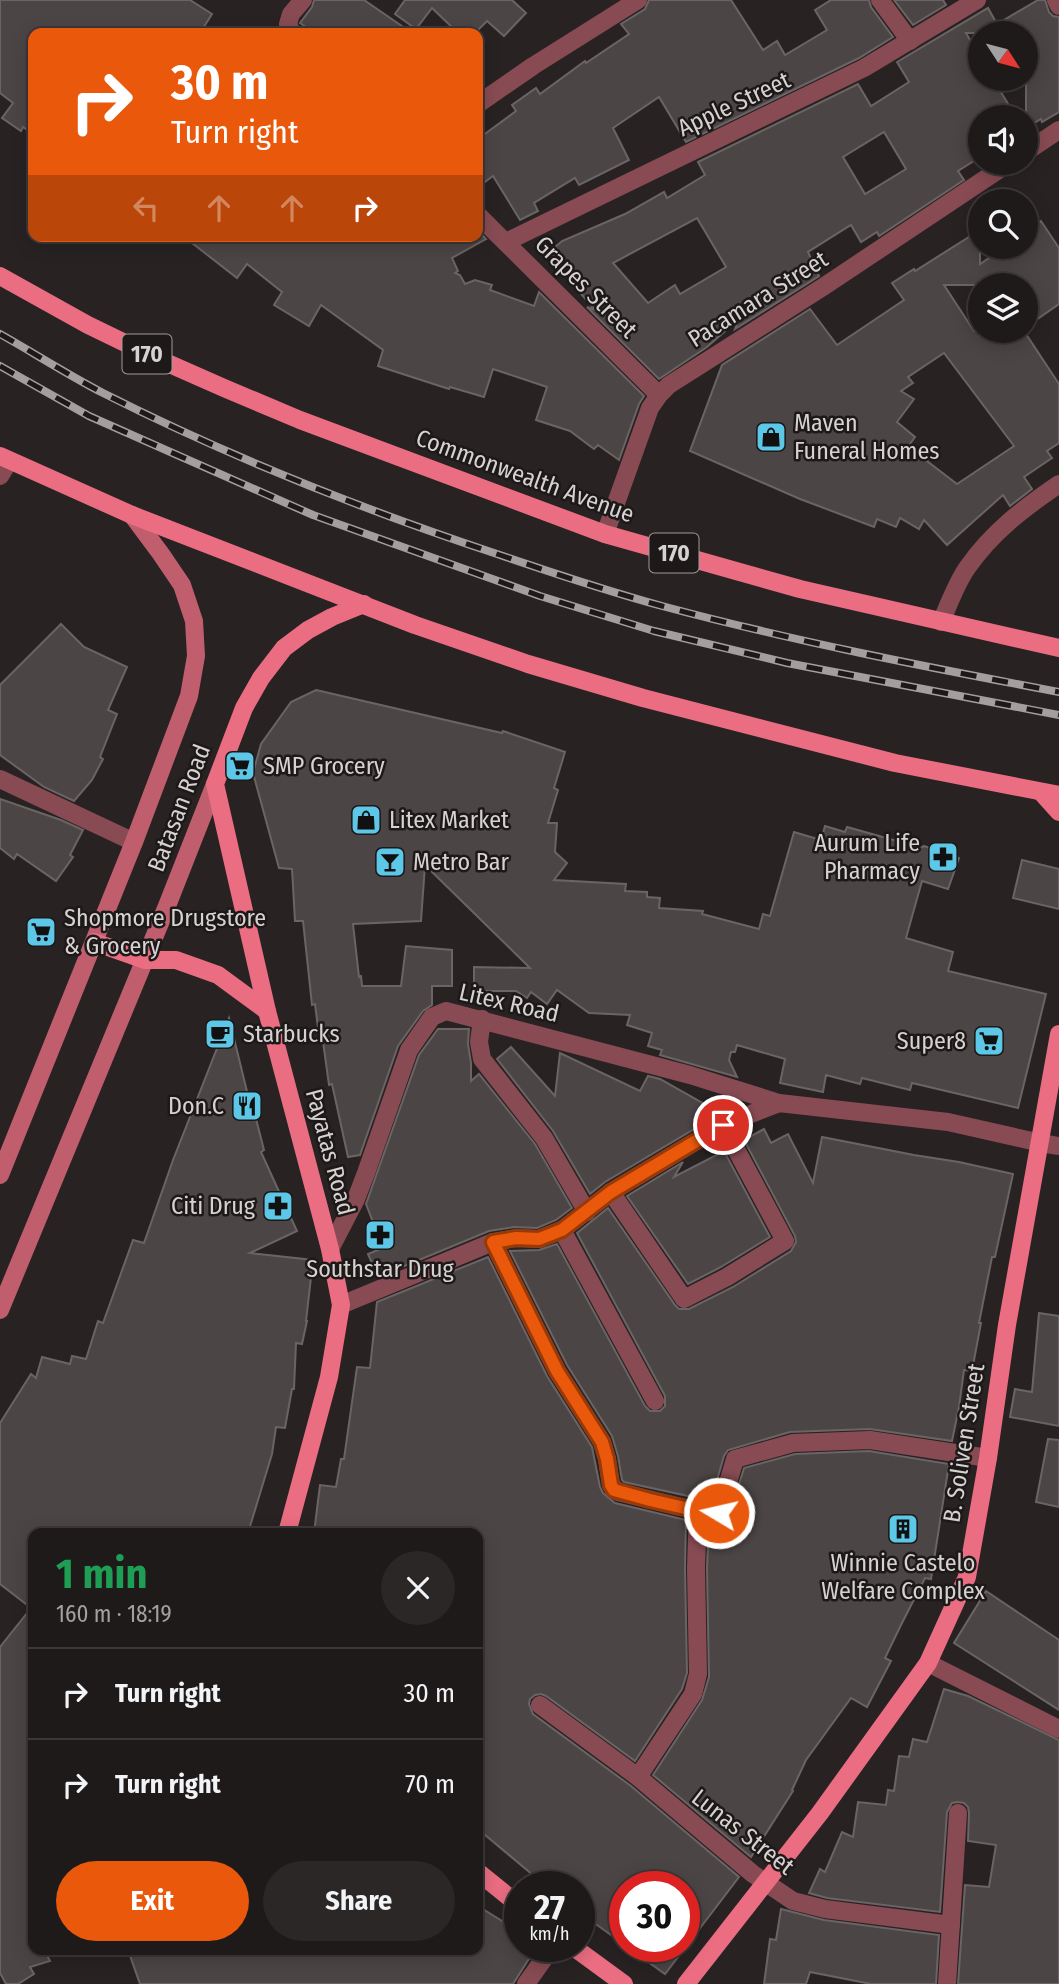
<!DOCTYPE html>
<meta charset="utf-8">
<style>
:root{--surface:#1e1a1a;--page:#2b2727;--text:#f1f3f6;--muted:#a1a1a2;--line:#3c3839;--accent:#ea580c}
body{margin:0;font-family:"Fira Sans Condensed",sans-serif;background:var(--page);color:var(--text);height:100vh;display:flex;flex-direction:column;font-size:26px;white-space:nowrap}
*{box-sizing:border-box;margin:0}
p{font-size:23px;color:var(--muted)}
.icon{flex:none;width:38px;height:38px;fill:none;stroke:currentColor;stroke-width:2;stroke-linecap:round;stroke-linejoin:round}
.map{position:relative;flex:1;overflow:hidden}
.side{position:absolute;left:28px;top:1528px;width:455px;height:427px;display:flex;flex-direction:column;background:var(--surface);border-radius:14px;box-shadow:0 4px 18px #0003,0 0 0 2px var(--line)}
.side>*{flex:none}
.guide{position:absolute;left:28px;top:28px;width:455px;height:214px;border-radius:14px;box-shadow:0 4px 18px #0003,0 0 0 2px var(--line);background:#ea580c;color:#fff;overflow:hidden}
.needle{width:46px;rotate:126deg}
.tools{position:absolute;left:968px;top:21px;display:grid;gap:14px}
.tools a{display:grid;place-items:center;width:70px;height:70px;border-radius:50%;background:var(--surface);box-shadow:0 4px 18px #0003,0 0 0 2px var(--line);font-size:35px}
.speed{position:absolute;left:504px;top:1871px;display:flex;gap:14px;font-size:35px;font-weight:700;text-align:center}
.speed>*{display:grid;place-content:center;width:91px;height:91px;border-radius:50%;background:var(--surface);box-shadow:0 4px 18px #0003,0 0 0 2px var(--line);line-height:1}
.speed small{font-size:18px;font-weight:400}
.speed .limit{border:10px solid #d22;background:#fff;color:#111}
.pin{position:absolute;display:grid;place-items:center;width:60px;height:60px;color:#fff;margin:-30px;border:4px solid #fff;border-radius:50%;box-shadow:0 2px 7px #0007}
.me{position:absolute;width:77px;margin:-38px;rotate:279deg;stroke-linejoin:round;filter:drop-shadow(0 0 5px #0008)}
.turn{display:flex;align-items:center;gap:24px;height:147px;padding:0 28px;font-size:32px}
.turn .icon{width:91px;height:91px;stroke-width:2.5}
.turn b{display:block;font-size:49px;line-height:60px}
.lanes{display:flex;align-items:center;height:66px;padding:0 28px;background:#0003;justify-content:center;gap:35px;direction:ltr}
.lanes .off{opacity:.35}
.round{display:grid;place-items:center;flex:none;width:74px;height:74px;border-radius:37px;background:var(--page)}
.overview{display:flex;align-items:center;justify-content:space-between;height:119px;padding:0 28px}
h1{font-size:42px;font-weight:700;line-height:52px;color:#1e9e55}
.primary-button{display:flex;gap:14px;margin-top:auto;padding:14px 28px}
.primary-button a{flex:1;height:80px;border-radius:42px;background:var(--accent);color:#fff;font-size:28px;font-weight:700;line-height:80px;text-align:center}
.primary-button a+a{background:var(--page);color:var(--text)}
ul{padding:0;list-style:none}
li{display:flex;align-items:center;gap:21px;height:91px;padding:0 28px;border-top:2px solid var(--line)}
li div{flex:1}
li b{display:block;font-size:26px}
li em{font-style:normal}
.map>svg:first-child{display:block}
</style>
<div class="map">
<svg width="1059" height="1984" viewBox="0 0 1059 1984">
<rect width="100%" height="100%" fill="#282223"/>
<!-- building -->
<g fill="#4c4546" stroke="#6b6464" stroke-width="2" fill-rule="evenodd">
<path d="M 0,0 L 190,0 L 212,14 L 200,33 L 33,33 L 33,134 L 23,127 L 21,131 L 2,118 L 13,103 L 0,93 Z"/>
<path d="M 314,0 L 364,0 L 412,33 L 315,33 L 300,23 L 312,7 Z"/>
<path d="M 405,0 L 512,0 L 526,13 L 504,36 L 487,21 L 475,33 L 458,33 L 432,8 L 416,29 L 395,14 Z"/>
<path d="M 649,0 L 731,0 L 763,50 L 777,41 L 785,55 L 827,30 L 815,10 L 831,0 L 869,0 L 871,7 L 893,37 L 859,58 L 686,142 L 659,97 L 613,128 L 629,160 L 579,185 L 575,178 L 534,203 L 538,211 L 520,220 L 493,176 L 478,187 L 478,139 L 516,111 L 512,105 L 536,88 L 540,94 L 585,61 L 586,63 L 629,34 L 621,24 L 645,9 Z"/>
<path d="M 894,0 L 943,0 L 946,5 L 913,25 Z"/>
<path d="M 1038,0 L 1045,0 L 1049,12 L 1053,16 L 1059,17 L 1059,112 L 1042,122 L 1041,119 L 1026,128 L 1026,33 L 966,33 L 980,57 L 980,79 L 993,79 L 1016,117 L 980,117 L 980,156 L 976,158 L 977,159 L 958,171 L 964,180 L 879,236 L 877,232 L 861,242 L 851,225 L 808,252 L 819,276 L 735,329 L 739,319 L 707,347 L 659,379 L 587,307 L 595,310 L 547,254 L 562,241 L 625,214 L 664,192 L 667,198 L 705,175 L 698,162 L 858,84 L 871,106 L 909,82 L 897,62 L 988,8 L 997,24 ZM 884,132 L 906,169 L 865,194 L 843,157 ZM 697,218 L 726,267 L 680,294 L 675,285 L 648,303 L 613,263 Z"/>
<path d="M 1041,221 L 1059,248 L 1059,304 L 1026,327 L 1026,285 L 944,285 L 974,331 L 1024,331 L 1059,384 L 1059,443 L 1047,451 L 1052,458 L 1024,477 L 1032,489 L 1010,506 L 1003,495 L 947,545 L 924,520 L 919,529 L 900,518 L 896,527 L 877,519 L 874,527 L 800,499 L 690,451 L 722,365 L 810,309 L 837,345 L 904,300 L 892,283 L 914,269 L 915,271 L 980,230 L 980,264 L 1005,247 L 1026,247 L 1026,232 ZM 944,353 L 1014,446 L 957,484 L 927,461 L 929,458 L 910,444 L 915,437 L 897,422 L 914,399 L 901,391 L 913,383 L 908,377 Z"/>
<path d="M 183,236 L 483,236 L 486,239 L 452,258 L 458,271 L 455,273 L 460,275 L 465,284 L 475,280 L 492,285 L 490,290 L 534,306 L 539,292 L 644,396 L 639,404 L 619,460 L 598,445 L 594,449 L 570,431 L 536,420 L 547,387 L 493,369 L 484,397 L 450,387 L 449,389 L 378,366 L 383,350 L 321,305 L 309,326 L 274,305 L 282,292 L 247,264 L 237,278 Z"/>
<path d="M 61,624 L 84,647 L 127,667 L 108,710 L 117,714 L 100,757 L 103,759 L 92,780 L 74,801 L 44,787 L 0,755 L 0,685 Z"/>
<path d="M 316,690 L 502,733 L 503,731 L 565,752 L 554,788 L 558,790 L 548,823 L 557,823 L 555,852 L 567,863 L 554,880 L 626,884 L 625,891 L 647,892 L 647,897 L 660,898 L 659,908 L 703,911 L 702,914 L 759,929 L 763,914 L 770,916 L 794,832 L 821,840 L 825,826 L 845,832 L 847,827 L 897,841 L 923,847 L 924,846 L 959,858 L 948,889 L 922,881 L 906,938 L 953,952 L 948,971 L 1046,994 L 1018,1108 L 912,1083 L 910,1090 L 862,1078 L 860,1084 L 826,1075 L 823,1092 L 780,1083 L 785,1059 L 737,1045 L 735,1052 L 731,1052 L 729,1060 L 737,1077 L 660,1055 L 662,1050 L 648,1046 L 652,1033 L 627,1025 L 630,1015 L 589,1013 L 557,990 L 547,1004 L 531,992 L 527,998 L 516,991 L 474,991 L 474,967 L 530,968 L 425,865 L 421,921 L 353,924 L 359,977 L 361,976 L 362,986 L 401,986 L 406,946 L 452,950 L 452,986 L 432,986 L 432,1005 L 423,1011 L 398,1046 L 360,1155 L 348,1157 L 332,1084 L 329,1085 L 321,1027 L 318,1028 L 315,1004 L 312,1005 L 303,921 L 295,921 L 292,869 L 279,868 L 253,773 L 261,744 L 291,702 Z"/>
<path d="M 0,799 L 61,820 L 83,830 L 70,855 L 73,857 L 56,881 L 17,854 L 14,859 L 0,848 Z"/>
<path d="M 1022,860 L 1059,869 L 1059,909 L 1013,898 Z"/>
<path d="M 229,1018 L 253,1116 L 255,1115 L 264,1150 L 261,1152 L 297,1231 L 250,1253 L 313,1260 L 306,1321 L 307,1321 L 302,1344 L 296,1343 L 294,1389 L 292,1389 L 285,1428 L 276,1427 L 272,1454 L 248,1533 L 33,1533 L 33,1950 L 44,1950 L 50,1961 L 30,1967 L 34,1974 L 18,1984 L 6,1984 L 0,1973 L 0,1647 L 31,1608 L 0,1584 L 0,1423 L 31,1374 L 36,1378 L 42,1357 L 70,1364 L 72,1356 L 86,1359 L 98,1321 L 103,1323 L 133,1240 L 144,1243 L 173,1160 Z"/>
<path d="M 438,1029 L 469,1029 L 468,1044 L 471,1063 L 471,1081 L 479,1074 L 535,1144 L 572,1208 L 556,1220 L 537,1228 L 514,1227 L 489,1231 L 378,1277 L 368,1254 L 383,1248 L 366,1204 L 419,1055 Z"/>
<path d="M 511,1047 L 555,1096 L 560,1053 L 640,1091 L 648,1076 L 660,1079 L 713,1109 L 706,1122 L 605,1182 L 590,1194 L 553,1131 L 497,1059 Z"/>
<path d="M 764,1129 L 771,1143 L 788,1134 L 813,1183 L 822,1137 L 914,1155 L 959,1162 L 1013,1174 L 995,1257 L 992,1257 L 979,1323 L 981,1323 L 972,1371 L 964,1370 L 959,1407 L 952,1441 L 870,1429 L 790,1432 L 728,1450 L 724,1456 L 711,1501 L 624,1482 L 622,1480 L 618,1456 L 612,1436 L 567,1365 L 510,1251 L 539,1250 L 557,1244 L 645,1406 L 650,1411 L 660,1411 L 665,1406 L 665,1396 L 577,1233 L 608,1208 L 675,1305 L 679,1309 L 689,1309 L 733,1287 L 791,1251 L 796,1242 L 795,1236 L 744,1140 Z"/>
<path d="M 724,1151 L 770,1237 L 721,1267 L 688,1284 L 627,1196 L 683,1162 L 674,1177 Z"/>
<path d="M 488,1257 L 547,1376 L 592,1447 L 600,1487 L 603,1493 L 615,1503 L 686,1520 L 685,1568 L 687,1673 L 682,1689 L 635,1761 L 546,1696 L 541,1694 L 535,1695 L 530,1699 L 529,1704 L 533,1714 L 631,1786 L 739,1877 L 665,1974 L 626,1946 L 684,1946 L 684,1886 L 625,1886 L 625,1945 L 579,1912 L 579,1886 L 546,1886 L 478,1829 L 478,1533 L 314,1533 L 320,1485 L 336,1487 L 341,1459 L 344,1459 L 357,1367 L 370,1368 L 377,1302 Z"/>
<path d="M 1039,1313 L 1059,1316 L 1059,1426 L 1010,1417 L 1015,1389 L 1032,1392 Z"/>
<path d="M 1048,1439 L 1059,1440 L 1059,1507 L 1036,1502 Z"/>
<path d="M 869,1451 L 949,1464 L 931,1579 L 925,1578 L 902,1623 L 885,1658 L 891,1661 L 867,1707 L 851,1698 L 806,1760 L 792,1790 L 793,1791 L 751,1857 L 653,1775 L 702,1700 L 709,1677 L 707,1568 L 709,1523 L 722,1524 L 728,1520 L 744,1468 L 795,1454 Z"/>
<path d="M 986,1591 L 1059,1640 L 1059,1710 L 954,1643 Z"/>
<path d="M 944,1689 L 968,1696 L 1059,1740 L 1059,1984 L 958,1984 L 965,1885 L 989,1887 L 996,1845 L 968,1841 L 969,1813 L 968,1807 L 964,1803 L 958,1802 L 952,1803 L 947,1812 L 940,1912 L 827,1898 L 809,1893 L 820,1869 L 825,1872 L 842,1832 L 853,1837 L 858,1802 L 886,1805 L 888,1790 L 894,1791 L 899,1756 L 909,1757 L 913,1739 L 927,1742 Z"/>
<path d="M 478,1906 L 520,1932 L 520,1946 L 537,1946 L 513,1984 L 140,1984 L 128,1950 L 478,1950 Z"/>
<path d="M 781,1909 L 824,1920 L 939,1935 L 936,1984 L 871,1984 L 810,1972 L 806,1984 L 764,1984 L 770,1939 L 776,1940 Z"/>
</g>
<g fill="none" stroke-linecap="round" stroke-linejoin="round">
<!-- minor -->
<g stroke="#884b53" stroke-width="18">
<path d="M 880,0 L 910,41"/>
<path d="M 1056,0 L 1059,6"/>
<path d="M 292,33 L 288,24 L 291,14 L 303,0"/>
<path d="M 478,104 L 533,66 L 638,0"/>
<path d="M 1026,152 L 1059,130"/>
<path d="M 478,215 L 659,395"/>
<path d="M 506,242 L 864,68 L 977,0"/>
<path d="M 0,476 L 9,461"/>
<path d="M 605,534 L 650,408 L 659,395 L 669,385 L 823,287 L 1009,163"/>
<path d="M 941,622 C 949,604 956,584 967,568 C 992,532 1024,508 1059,484"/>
<path d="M 0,779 L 134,842"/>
<path d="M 482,1019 L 479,1042 L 482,1059 L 544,1138 L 587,1212"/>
<path d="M 1041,1143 L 1059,1146"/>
<path d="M 611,1192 L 684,1299 L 727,1277 L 785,1241 L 723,1125"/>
<path d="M 562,1230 L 655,1401"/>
<path d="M 493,1242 L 557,1371 L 602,1442 L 607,1459 L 611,1485 L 618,1492 L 698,1511 L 719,1513 L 735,1459 L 793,1443 L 870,1440 L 988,1458"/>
<path d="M 928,1663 L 1059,1729"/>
<path d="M 540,1705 L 638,1777 L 693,1694 L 698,1674 L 696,1568 L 698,1511"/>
<path d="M 638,1777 L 753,1874 L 793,1901 L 825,1909 L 951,1925"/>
<path d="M 526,1984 L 553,1946"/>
<path d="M 947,1984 L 958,1813"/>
</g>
<!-- tertiary -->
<g stroke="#884b53" stroke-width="18">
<path d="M 330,1249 L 356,1199 L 366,1173 L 409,1050 L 432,1017 L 446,1011 L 690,1075 L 779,1103"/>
<path d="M 341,1305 L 493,1242 L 516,1238 L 539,1239 L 562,1230 L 611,1192 L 723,1125 L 779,1103 L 948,1122 L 1041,1143"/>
</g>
<!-- secondary -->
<g stroke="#c05e6e" stroke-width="18">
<path d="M 0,1175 L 134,842 L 189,696 L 196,656 L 194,621 L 182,585 L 161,554 L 132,515"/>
<path d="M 0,1310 L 167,906 L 215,784"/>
</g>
<!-- primary -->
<g stroke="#eb6d82" stroke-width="18">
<path d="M 0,276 L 88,325 L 156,358 L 224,388 L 300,420 L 605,534 L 800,589 L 1059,648"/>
<path d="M 0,456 L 132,515 L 415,625 L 528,664 L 643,698 L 895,763 L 1059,795"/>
<path d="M 1041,792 L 1059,812"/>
<path d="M 94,942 L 145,960 L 176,960 L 218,975 L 267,1011"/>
<path d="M 287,1533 L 329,1377 L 341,1305 L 330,1249 L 267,1011 L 215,784 L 244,708 L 261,678 L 284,648 L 308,630 L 332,617 L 364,604"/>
<path d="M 478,1872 L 520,1906"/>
<path d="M 572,1946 L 624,1984"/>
<path d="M 686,1984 L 820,1813 L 928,1663 L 967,1577 L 988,1458 L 1007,1325 L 1059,1034"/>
</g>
<!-- rail casing -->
<g stroke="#a39e9f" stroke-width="8">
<g id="rail">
<path d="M 0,334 C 34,353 68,375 103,393 C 230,457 364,510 500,555 C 553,573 607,591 662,606 C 793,641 926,667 1059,692"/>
<path d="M 0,366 L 89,416 L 313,515 L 540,596 L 654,631 L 787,663 L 1059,715"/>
</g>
</g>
<!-- rail -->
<use href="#rail" stroke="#1e1919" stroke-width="5" stroke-dasharray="16" stroke-linecap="butt"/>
</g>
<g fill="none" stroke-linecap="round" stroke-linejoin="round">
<!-- route casing -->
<g stroke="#983908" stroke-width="18">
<path id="route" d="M 719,1513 L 698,1511 L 650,1500 L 614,1490 L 611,1485 L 607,1459 L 602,1442 L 557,1371 L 493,1242 L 516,1238 L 539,1239 L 562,1230 L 611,1192 L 723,1125"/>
</g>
<!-- route -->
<use href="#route" stroke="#ea580c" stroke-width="12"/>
</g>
<!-- icons -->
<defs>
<g id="shop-square" transform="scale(1.575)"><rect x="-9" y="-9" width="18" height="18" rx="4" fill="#5dc7e8" stroke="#1e1919"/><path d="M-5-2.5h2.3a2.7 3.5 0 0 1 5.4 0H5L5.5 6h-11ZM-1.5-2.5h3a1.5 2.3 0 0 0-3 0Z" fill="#111"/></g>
<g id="supermarket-square" transform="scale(1.575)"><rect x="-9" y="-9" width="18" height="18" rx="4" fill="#5dc7e8" stroke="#1e1919"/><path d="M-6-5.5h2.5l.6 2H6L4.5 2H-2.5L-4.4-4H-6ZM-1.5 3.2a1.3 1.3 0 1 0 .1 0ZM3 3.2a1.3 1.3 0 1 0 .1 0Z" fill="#111"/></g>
<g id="pharmacy-square" transform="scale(1.575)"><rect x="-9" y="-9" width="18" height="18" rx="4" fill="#5dc7e8" stroke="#1e1919"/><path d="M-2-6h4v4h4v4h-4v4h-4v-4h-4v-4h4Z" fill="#111"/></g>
<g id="bar-square" transform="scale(1.575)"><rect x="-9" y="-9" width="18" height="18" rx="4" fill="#5dc7e8" stroke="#1e1919"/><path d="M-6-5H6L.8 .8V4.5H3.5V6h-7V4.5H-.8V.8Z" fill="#111"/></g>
<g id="cafe-square" transform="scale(1.575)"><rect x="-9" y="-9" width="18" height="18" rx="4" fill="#5dc7e8" stroke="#1e1919"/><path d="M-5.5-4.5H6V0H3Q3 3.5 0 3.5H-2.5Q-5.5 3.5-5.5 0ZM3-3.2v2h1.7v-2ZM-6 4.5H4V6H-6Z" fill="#111"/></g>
<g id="restaurant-square" transform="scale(1.575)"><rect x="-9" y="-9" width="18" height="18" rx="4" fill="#5dc7e8" stroke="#1e1919"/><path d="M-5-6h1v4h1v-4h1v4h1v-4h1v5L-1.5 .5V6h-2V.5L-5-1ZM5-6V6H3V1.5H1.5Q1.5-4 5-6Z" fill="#111"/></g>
<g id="building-square" transform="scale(1.575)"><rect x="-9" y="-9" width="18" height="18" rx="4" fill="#5dc7e8" stroke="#1e1919"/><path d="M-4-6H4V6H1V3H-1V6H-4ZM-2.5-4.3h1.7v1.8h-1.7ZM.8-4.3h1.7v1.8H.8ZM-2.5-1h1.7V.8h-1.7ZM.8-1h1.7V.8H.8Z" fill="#111"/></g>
</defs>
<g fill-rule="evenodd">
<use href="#shop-square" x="771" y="437"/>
<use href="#supermarket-square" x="240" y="766"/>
<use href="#shop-square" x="366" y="820"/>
<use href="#pharmacy-square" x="943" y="857"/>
<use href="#bar-square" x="390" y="862"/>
<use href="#supermarket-square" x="41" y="932"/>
<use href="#cafe-square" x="220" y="1034"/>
<use href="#supermarket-square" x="989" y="1041"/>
<use href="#restaurant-square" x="247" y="1106"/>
<use href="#pharmacy-square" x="278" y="1206"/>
<use href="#pharmacy-square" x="380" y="1235"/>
<use href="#building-square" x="903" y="1529"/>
</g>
<g text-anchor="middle" stroke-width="5" stroke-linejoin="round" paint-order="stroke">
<!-- shield labels -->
<g fill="#1e1919" stroke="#9f9a9a" stroke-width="2">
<rect x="122.5" y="334.5" width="49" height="39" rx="5"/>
<rect x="649.5" y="533.5" width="49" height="39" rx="5"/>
</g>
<g font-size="23" font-weight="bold" fill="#d6d2d2">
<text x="147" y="362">170</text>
<text x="674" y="561">170</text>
</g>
<!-- street labels -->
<g font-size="24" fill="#d6d2d2" stroke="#1e1919">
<text transform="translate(734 104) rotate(-25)" y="8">Apple Street</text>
<text transform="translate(586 287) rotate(45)" y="8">Grapes Street</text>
<text transform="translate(758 299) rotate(-32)" y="8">Pacamara Street</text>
<text transform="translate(525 476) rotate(20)" y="8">Commonwealth Avenue</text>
<text transform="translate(179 808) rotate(-69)" y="8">Batasan Road</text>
<text transform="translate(509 1003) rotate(13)" y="8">Litex Road</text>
<text transform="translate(330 1152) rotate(75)" y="8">Payatas Road</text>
<text transform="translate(964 1443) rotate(-81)" y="8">B. Soliven Street</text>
<text transform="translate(743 1832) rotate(38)" y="8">Lunas Street</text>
</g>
<!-- poi labels -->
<g font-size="24" fill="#d6d2d2" stroke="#1e1919" text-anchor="start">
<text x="794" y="431">Maven<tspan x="794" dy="28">Funeral Homes</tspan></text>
<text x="263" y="774">SMP Grocery</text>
<text x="389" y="828">Litex Market</text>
<text x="920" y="851" text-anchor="end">Aurum Life<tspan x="920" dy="28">Pharmacy</tspan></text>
<text x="413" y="870">Metro Bar</text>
<text x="64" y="926">Shopmore Drugstore<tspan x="64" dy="28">&amp; Grocery</tspan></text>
<text x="243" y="1042">Starbucks</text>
<text x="966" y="1049" text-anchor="end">Super8</text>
<text x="224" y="1114" text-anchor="end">Don.C</text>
<text x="255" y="1214" text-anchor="end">Citi Drug</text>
<text x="380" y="1277" text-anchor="middle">Southstar Drug</text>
<text x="903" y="1571" text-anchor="middle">Winnie Castelo<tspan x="903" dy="28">Welfare Complex</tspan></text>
</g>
</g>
</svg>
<div class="tools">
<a><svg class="needle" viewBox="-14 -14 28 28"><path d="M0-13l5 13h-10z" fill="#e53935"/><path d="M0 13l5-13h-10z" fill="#a1a1a2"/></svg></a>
<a><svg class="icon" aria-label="sound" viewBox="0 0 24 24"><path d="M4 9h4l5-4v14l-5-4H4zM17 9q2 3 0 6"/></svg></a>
<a><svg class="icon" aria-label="search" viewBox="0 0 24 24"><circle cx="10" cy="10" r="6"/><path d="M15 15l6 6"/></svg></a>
<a><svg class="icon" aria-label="layers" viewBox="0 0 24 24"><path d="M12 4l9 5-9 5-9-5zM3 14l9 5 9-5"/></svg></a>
</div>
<div class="speed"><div>27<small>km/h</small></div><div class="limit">30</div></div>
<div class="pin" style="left:723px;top:1125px;background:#d93025"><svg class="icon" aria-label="arrive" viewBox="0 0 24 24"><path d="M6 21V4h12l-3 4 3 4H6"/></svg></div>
<svg class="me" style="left:719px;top:1513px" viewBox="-20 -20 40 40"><circle r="17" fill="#ea580c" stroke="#fff" stroke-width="3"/><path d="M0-11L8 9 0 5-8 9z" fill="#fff"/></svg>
<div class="guide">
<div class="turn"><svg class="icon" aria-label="right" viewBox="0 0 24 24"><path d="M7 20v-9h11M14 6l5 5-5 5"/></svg><div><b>30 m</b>Turn right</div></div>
<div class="lanes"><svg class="icon off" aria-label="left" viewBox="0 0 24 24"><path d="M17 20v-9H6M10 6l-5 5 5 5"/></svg><svg class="icon off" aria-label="ahead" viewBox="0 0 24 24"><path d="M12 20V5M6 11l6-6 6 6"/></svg><svg class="icon off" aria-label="ahead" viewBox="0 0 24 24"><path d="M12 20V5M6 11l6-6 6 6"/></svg><svg class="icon" aria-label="right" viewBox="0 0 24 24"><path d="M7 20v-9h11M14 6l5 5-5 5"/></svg></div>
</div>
<section class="side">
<div class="overview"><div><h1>1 min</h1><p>160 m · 18:19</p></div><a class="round"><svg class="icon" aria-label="close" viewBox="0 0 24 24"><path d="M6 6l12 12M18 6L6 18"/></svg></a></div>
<ul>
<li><svg class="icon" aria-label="right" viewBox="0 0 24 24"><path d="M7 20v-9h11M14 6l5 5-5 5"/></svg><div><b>Turn right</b></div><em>30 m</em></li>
<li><svg class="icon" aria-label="right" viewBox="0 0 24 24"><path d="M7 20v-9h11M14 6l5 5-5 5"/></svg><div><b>Turn right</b></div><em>70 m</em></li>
</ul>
<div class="primary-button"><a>Exit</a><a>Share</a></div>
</section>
</div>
